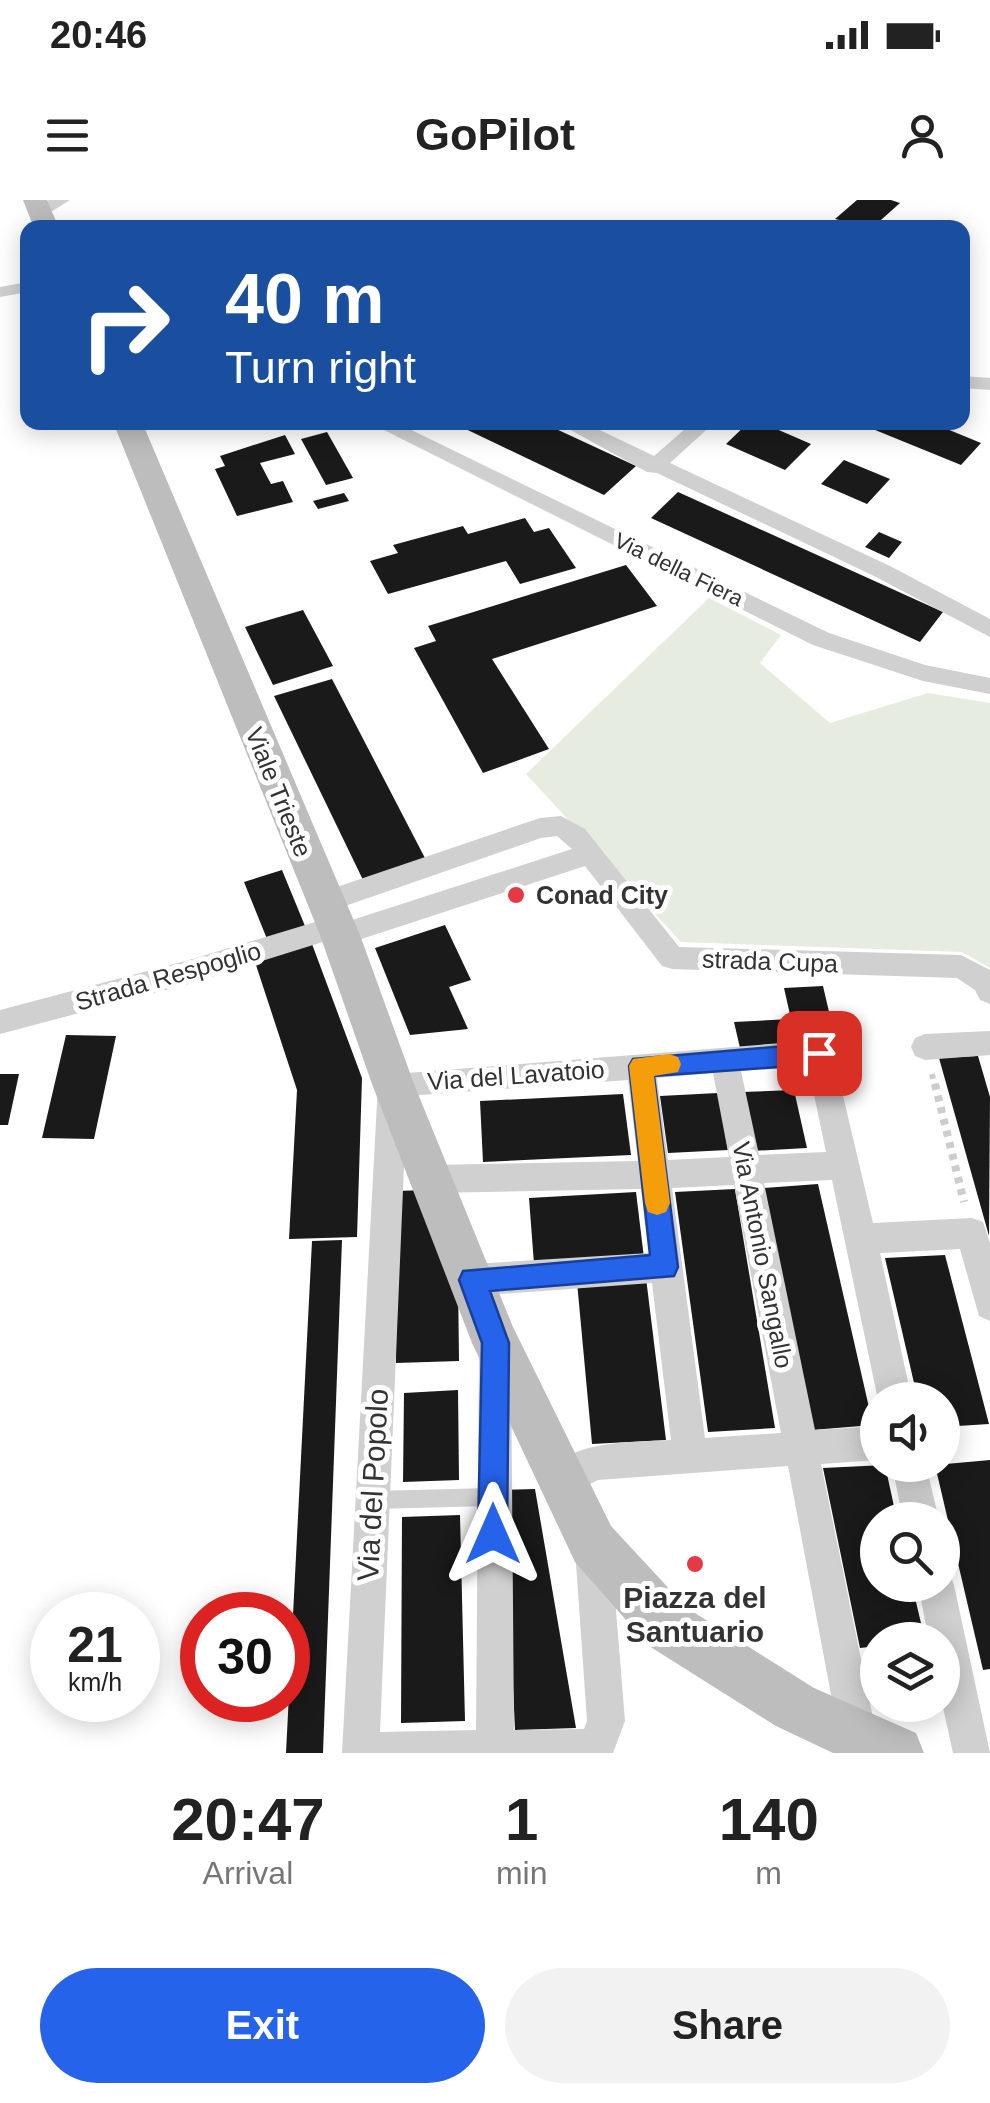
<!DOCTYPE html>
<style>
:root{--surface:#fff;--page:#f2f2f2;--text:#222;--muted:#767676;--accent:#2563eb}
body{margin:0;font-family:Helvetica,sans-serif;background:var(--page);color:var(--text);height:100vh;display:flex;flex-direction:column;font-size:38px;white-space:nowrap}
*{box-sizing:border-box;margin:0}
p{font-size:32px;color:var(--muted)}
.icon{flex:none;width:55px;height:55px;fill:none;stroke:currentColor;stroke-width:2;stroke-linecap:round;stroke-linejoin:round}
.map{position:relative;height:1553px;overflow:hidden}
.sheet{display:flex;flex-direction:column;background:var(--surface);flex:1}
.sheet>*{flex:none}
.guide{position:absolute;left:20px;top:20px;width:950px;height:210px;border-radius:20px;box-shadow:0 5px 25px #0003;background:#1a4fa0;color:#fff;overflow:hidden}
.controls{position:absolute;left:860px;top:1182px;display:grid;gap:20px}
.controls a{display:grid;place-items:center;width:100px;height:100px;border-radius:50%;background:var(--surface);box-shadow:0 5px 25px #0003;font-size:50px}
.speed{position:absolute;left:30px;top:1392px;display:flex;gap:20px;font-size:50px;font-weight:700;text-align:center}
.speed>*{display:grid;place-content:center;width:130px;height:130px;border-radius:50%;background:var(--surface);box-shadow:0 5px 25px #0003;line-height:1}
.speed small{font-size:25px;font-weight:400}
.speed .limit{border:15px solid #d22;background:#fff;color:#111}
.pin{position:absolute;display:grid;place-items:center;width:85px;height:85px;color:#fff;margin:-42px;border-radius:20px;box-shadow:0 5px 15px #0006}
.me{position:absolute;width:110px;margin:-55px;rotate:0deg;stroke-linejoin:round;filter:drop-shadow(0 0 8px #0008)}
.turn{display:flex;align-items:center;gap:35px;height:210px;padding:0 40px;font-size:45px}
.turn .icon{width:130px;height:130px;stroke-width:2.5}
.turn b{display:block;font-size:70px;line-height:85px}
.eta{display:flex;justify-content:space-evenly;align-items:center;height:170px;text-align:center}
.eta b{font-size:60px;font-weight:600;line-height:70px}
.cta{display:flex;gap:20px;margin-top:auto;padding:20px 40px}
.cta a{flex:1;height:115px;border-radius:60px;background:var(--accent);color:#fff;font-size:40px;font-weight:600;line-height:115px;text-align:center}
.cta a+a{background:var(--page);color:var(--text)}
.status{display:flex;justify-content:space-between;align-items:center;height:70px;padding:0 50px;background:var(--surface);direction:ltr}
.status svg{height:28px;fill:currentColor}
header{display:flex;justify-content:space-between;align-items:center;height:130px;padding:0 40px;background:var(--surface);font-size:45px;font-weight:600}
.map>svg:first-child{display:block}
</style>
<div class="status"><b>20:46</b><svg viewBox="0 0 49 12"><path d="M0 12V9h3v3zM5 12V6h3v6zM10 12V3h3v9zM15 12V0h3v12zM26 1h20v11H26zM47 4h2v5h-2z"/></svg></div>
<header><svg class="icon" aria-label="menu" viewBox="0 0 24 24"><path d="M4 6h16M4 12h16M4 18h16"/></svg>GoPilot<svg class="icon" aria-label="person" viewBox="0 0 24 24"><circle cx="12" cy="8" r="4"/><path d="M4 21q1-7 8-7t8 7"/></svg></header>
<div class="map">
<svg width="990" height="1553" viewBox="0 0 990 1553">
<rect width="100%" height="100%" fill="#fff"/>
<!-- green -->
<path fill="#e6ecdf" d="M 709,398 L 781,435 L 760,463 L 830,523 L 928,493 L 990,503 L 990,768 L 962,752 L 681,742 L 526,574 Z"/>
<!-- building -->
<g fill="#1a1a1a">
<path d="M 857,0 L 891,0 L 900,3 L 872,28 L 835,19 Z"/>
<path d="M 451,222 L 541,222 L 636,266 L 604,295 Z"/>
<path d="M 749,222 L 760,222 L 811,244 L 785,270 L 726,244 Z"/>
<path d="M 930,222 L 981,243 L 961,265 L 858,223 Z"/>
<path d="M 327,232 L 353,278 L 326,285 L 301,239 Z"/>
<path d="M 285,235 L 295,254 L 260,263 L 271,284 L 283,281 L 293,302 L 237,316 L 215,269 L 225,266 L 220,256 Z"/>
<path d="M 844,260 L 890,279 L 867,304 L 821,284 Z"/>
<path d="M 678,292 L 943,412 L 920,442 L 651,318 Z"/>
<path d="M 344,293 L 349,301 L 318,309 L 313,301 Z"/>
<path d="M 525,318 L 534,332 L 549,328 L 576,368 L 520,384 L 506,361 L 388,394 L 370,361 L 398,353 L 393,345 L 463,326 L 468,334 Z"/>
<path d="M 879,332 L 902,342 L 889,358 L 865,347 Z"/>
<path d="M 626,365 L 657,406 L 492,459 L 549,549 L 483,573 L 414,448 L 436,441 L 428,426 Z"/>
<path d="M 303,410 L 333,466 L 273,485 L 245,427 Z"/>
<path d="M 332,479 L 426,660 L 364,682 L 274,496 Z"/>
<path d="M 282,670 L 305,726 L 267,739 L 244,682 Z"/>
<path d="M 445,725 L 471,780 L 449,787 L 468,829 L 410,835 L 375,748 Z"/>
<path d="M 312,744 L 362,878 L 357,1037 L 289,1039 L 297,890 L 255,762 Z"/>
<path d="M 823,786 L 836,842 L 740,848 L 734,822 L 791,819 L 784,788 Z"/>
<path d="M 66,835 L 116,836 L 94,939 L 42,938 Z"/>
<path d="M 978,856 L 990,897 L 989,1036 L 939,858 Z"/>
<path d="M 0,874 L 19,874 L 8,925 L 0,925 Z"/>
<path d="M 794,890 L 807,948 L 752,951 L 742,892 Z"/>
<path d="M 718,893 L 728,950 L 668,953 L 660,896 Z"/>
<path d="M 623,894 L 631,955 L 483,962 L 480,901 Z"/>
<path d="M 818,984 L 873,1225 L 812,1230 L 764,988 Z"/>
<path d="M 735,989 L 775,1228 L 708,1232 L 675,992 Z"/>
<path d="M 425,990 L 458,1078 L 459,1161 L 396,1163 L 397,991 Z"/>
<path d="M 636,992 L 644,1058 L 534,1064 L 529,998 Z"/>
<path d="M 342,1040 L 323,1553 L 286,1553 L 312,1041 Z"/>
<path d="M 945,1055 L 989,1224 L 942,1227 L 942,1200 L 918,1200 L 885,1058 Z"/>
<path d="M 646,1078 L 666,1240 L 592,1244 L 577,1082 Z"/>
<path d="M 458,1190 L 459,1280 L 403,1282 L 404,1193 Z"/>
<path d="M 990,1260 L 990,1469 L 983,1470 L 935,1265 Z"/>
<path d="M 885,1265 L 897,1320 L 878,1320 L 878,1385 L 912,1385 L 925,1440 L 878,1440 L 878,1446 L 860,1448 L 823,1268 Z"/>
<path d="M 535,1289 L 576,1528 L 515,1530 L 504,1290 Z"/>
<path d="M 460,1315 L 465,1521 L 401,1523 L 402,1317 Z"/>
</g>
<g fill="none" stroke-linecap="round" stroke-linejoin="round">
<!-- path-far1 -->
<path stroke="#cdcdcd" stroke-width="6" stroke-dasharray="5 5" stroke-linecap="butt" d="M 932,874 L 935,887"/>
<!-- path -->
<path stroke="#cdcdcd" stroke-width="8" stroke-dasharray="6 6" stroke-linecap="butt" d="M 935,884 L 964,1002"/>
<!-- lane -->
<path fill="#d0d0d0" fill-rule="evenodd" d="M 492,1288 L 498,1291 L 501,1297 L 498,1303 L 492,1306 L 373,1309 L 367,1306 L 364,1300 L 367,1294 L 373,1291 Z"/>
<!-- street -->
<g fill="#d0d0d0" fill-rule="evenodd">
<path d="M 49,0 L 70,0 L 46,15 L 34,15 L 34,7 Z"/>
<path d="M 28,82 L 28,92 L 0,97 L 0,87 Z"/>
<path d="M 962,176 L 990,178 L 990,190 L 962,188 Z"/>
<path d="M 368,222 L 395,222 L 829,433 L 925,465 L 990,478 L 990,494 L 923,481 L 813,445 Z"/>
<path d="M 556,222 L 583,222 L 654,256 L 693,222 L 715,222 L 670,263 L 890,366 L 990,419 L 990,437 L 874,376 L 657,273 L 647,272 Z"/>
<path d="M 561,616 L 585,629 L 679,747 L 961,755 L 990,770 L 990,804 L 980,800 L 975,790 L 957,778 L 672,769 L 662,766 L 585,666 L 340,746 L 329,740 L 189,784 L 0,834 L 0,810 L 189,760 L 335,716 L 346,722 L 572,649 L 557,636 L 541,638 L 325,713 L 316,710 L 312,702 L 316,694 L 540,618 Z"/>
<path d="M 990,831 L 990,855 L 925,860 L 915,856 L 911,847 L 915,838 L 925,834 Z"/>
<path d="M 819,840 L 829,844 L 833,853 L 873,1023 L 972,1018 L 983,1022 L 990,1043 L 990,1121 L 979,1116 L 960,1049 L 880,1053 L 912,1200 L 878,1200 L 832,980 L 764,983 L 815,1230 L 878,1226 L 878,1260 L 821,1264 L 877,1537 L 872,1551 L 844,1551 L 839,1537 L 788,1266 L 598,1280 L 560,1300 L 548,1295 L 543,1283 C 561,1238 631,1243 671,1240 L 652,1083 L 472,1096 L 461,1091 L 456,1080 L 461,1069 L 472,1064 L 649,1053 L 641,989 L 432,993 L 421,989 L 417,979 L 421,969 L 432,965 L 638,961 L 628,880 L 407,896 L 380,1532 L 476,1530 L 479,1154 L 483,1142 L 495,1138 L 507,1142 L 511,1154 L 514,1530 L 584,1529 L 587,1521 L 575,1349 L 580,1336 L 593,1331 L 606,1336 L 611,1349 L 625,1521 L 613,1553 L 342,1553 L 378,884 L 383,875 ZM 808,866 L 826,952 L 759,955 L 741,871 ZM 713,873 L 729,957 L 668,960 L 657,878 ZM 734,985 L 781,1233 L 705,1238 L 672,988 Z"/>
<path d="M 892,1265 L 926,1265 L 939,1320 L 903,1320 Z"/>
<path d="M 942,1370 L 949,1372 L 954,1385 L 990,1553 L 953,1553 L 942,1503 L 942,1440 L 929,1440 L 918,1385 L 942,1385 Z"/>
</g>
<!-- secondary -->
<g fill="#bdbdbd" fill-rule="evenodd">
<path d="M 23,0 L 47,0 L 59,28 L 34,28 Z"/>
<path d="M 113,222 L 142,222 L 360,735 L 414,884 L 513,1127 L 611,1326 L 687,1408 L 814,1488 L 916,1533 L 924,1553 L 833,1553 L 776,1526 L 649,1446 L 575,1362 L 472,1143 L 372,884 L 320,735 Z"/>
</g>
</g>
<!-- route -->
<path fill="#2563eb" stroke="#184099" stroke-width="2.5" d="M 819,843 L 827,846 L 831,853 L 827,861 L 819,864 L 654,876 L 678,1067 L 674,1076 L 490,1091 L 509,1143 L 507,1334 L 503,1344 L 493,1348 L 482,1344 L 478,1334 L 482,1143 L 459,1080 L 463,1071 L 650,1055 L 629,866 L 633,859 Z"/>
<!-- slow -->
<path fill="#f59e0b" d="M 669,854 L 678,857 L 681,864 L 678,872 L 654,876 L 670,1003 L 666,1012 L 657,1015 L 648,1012 L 645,1003 L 629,866 L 633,859 Z"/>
<!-- markers -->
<g fill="#e63946" stroke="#fff" stroke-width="4">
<circle cx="516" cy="695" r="10"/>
<circle cx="695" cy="1364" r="10"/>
</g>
<g text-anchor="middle" stroke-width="10" stroke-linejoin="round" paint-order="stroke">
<!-- far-street labels -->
<g font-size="22" fill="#333" stroke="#fff">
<text transform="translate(679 369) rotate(26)" y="8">Via della Fiera</text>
</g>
<!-- street labels -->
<g font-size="25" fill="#333" stroke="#fff">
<text transform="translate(279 592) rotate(68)" y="9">Viale Trieste</text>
<text transform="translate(770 761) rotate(2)" y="9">strada Cupa</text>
<text transform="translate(168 776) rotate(-16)" y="9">Strada Respoglio</text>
<text transform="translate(516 875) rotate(-4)" y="9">Via del Lavatoio</text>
<text transform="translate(763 1055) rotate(79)" y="9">Via Antonio Sangallo</text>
</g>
<!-- poi labels -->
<g font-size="25" font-weight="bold" fill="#333" stroke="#fff" text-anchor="start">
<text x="536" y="704">Conad City</text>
</g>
<!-- near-street labels -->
<g font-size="30" fill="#333" stroke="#fff">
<text transform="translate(373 1285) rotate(-87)" y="10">Via del Popolo</text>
</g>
<!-- near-poi labels -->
<g font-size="30" font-weight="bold" fill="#333" stroke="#fff">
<text x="695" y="1408">Piazza del<tspan x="695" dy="34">Santuario</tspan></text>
</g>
</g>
</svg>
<div class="controls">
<a><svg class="icon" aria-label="sound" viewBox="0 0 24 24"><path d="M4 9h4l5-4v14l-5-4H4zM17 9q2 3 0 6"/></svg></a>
<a><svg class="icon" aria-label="search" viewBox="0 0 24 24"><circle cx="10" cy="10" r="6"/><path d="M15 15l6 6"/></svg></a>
<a><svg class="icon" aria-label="layers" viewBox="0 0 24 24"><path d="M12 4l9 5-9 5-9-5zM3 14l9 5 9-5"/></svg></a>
</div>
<div class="speed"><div>21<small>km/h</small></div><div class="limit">30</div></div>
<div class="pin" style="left:819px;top:853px;background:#d93025"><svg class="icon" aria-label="arrive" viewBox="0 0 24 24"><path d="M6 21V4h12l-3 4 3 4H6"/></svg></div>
<svg class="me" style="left:493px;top:1334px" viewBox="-20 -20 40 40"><path d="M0-17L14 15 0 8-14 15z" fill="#2563eb" stroke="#fff" stroke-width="4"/></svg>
<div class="guide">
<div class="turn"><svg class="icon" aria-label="right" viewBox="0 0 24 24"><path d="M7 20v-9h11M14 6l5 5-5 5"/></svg><div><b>40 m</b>Turn right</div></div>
</div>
</div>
<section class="sheet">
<div class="eta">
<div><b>20:47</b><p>Arrival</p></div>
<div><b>1</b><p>min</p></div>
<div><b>140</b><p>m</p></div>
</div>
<div class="cta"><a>Exit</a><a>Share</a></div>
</section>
